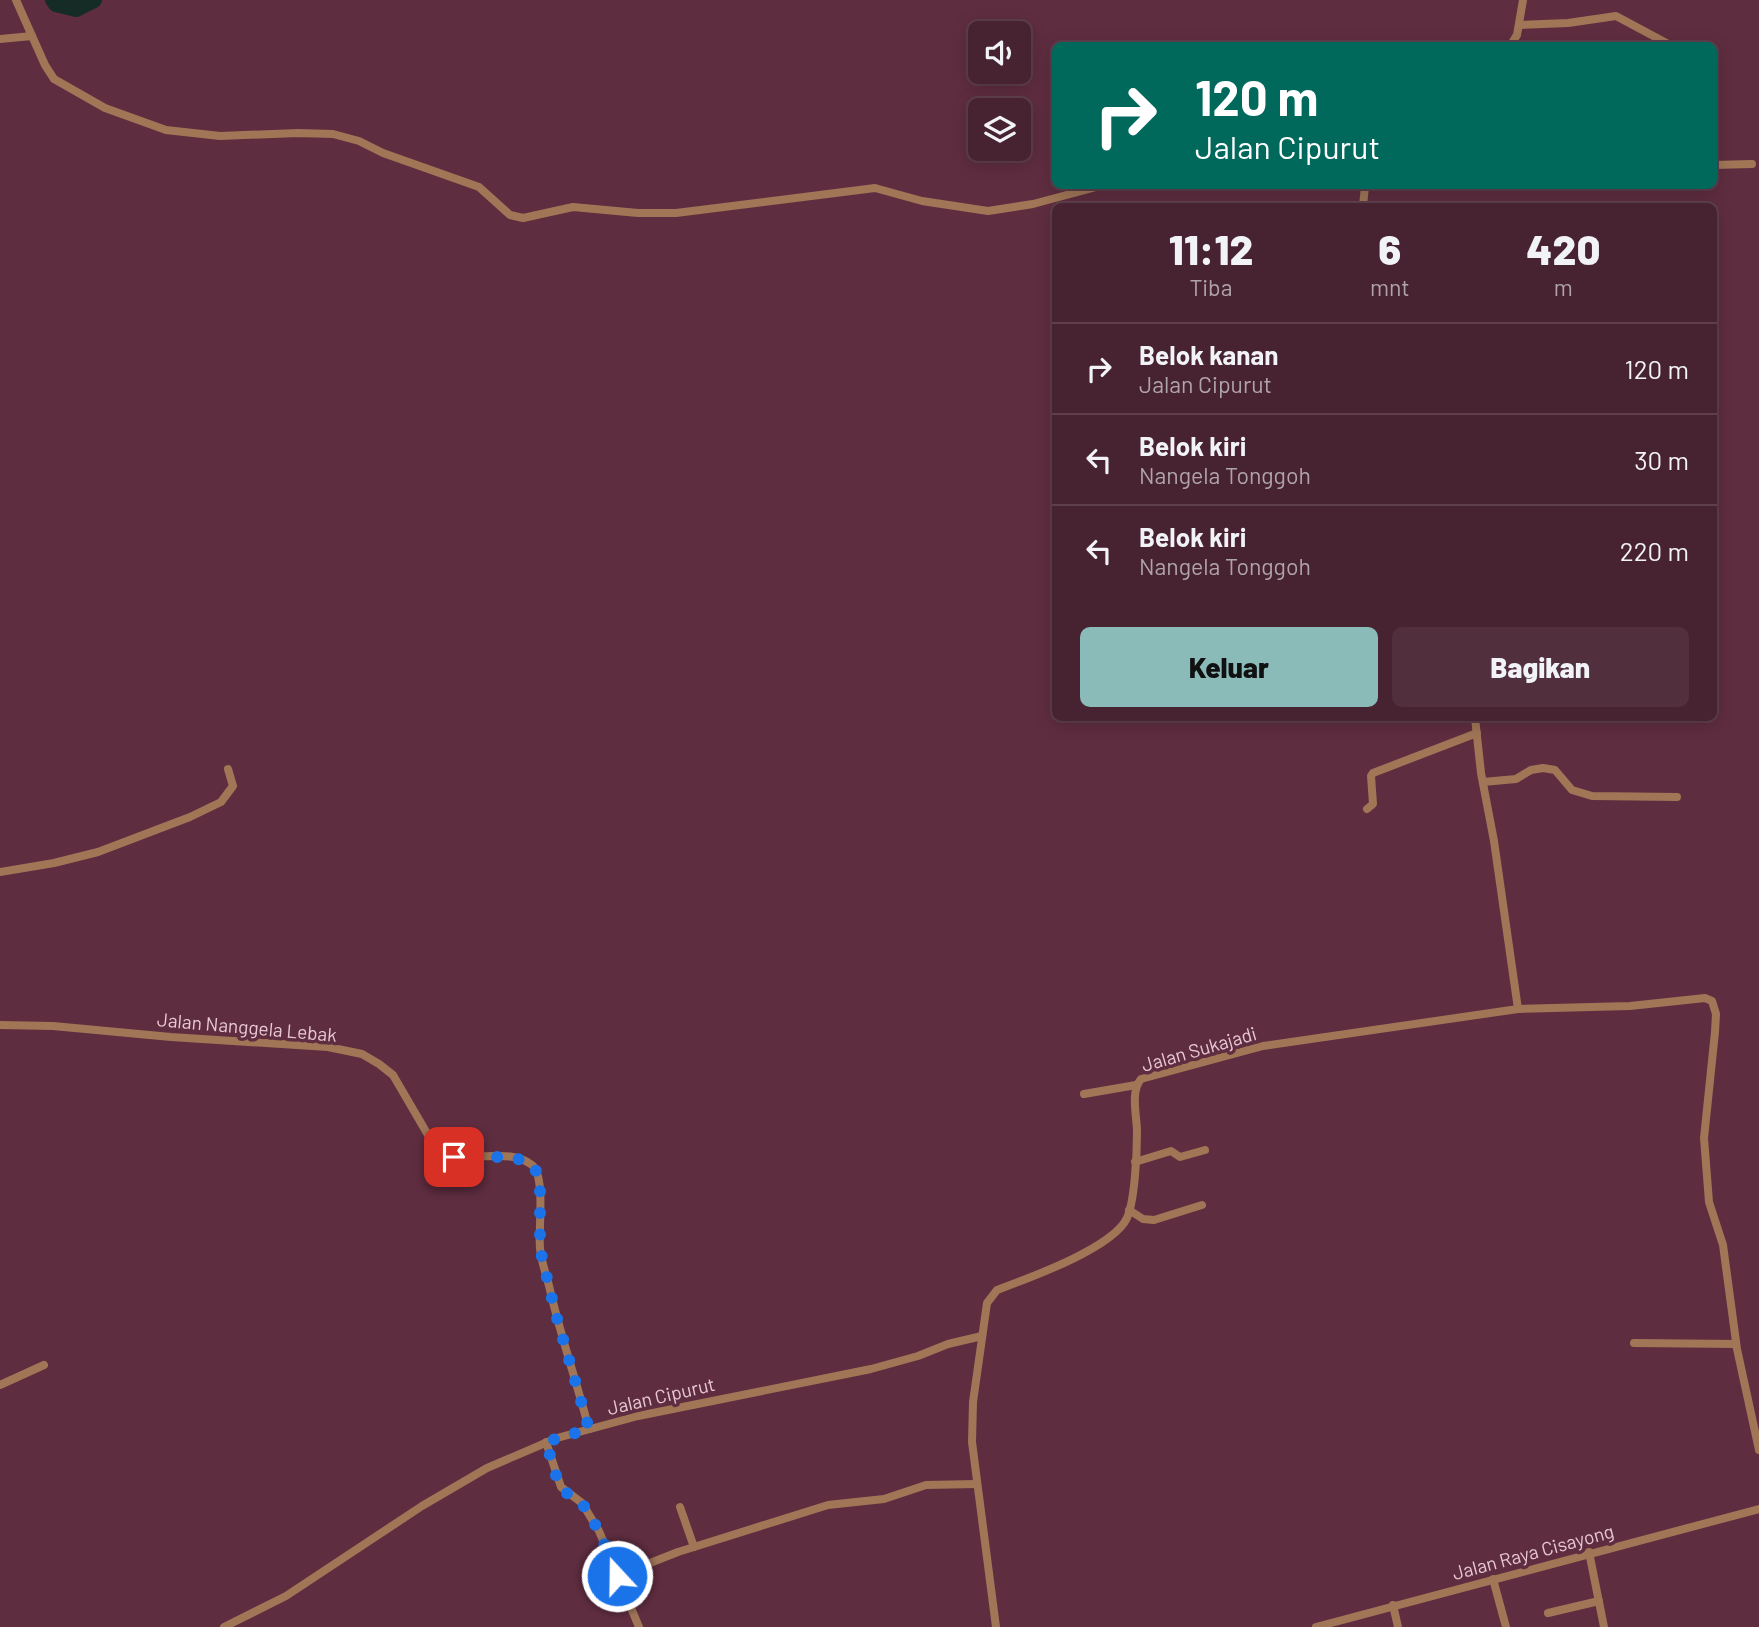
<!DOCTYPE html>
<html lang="id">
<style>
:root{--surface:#472230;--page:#512f3c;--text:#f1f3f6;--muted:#b0a4ab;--line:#5f3f4c;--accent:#8bbbb9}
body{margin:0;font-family:Barlow,sans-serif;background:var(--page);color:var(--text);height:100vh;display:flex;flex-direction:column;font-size:26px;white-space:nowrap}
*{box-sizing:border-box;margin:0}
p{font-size:23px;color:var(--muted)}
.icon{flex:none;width:38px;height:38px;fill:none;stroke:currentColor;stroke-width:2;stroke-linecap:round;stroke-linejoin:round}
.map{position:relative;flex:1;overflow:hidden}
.sheet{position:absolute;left:1052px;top:203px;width:665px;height:518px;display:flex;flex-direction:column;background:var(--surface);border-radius:10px;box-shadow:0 4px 18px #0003,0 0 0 2px var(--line)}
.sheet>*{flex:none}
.top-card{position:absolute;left:1052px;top:42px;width:665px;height:147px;border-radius:10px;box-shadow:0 4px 18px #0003,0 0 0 2px var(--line);background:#00695c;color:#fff;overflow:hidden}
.fabs{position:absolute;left:968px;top:21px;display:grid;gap:14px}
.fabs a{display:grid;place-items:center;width:63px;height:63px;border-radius:10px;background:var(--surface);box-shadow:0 4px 18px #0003,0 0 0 2px var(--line);font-size:35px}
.pin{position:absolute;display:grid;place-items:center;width:60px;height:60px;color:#fff;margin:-30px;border-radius:14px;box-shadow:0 4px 10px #0006}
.me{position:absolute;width:77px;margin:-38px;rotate:339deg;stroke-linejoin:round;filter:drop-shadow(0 0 5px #0008)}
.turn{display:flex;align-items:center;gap:24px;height:147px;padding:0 28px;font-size:32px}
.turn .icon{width:91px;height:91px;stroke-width:2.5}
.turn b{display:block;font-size:49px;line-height:60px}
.eta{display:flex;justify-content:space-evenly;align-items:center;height:119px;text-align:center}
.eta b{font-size:42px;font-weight:800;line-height:49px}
.action{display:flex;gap:14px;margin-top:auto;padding:14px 28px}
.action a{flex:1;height:80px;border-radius:10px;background:var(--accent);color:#111;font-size:28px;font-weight:800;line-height:80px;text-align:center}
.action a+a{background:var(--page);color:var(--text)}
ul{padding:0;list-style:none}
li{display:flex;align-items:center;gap:21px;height:91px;padding:0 28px;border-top:2px solid var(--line)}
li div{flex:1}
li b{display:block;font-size:26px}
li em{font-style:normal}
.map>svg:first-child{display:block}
</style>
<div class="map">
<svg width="1759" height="1627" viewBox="0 0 1759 1627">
<rect width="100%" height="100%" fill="#5f2d40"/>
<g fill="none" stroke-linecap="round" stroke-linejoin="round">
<!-- river -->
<path stroke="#152b26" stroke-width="16" d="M 53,0 L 56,4 L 76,9 L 94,0"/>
<!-- street -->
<g stroke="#a07657" stroke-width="8">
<path d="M 16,0 L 45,65 L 54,79 L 105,108 L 166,130 L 220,136 L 298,133 L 333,134 L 359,141 L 383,153 L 479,187 L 510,215 L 523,218 L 573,207 L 638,213 L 676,213 L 875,188 L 922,201 L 988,211 L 1033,204 L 1100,186"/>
<path d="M 1519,25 L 1568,23 L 1616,16 L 1672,46"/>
<path d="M 0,39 L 32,36"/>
<path d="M 1510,46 L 1517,35 L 1523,0"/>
<path d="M 1713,165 L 1752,164"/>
<path d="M 1363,206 L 1365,186"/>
<path d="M 1483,782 L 1516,779 L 1531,770 L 1543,768 L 1555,770 L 1572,790 L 1592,796 L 1677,797"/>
<path d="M 1367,809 L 1373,804 L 1371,776 L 1373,773 L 1477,733"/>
<path d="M 0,872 L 54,863 L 98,852 L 190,817 L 221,802 L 233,786 L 228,769"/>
<path d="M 1518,1009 L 1630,1006 L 1705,998 L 1712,1001 L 1716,1014 L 1715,1032 L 1704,1138 L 1709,1202 L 1723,1245 L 1737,1349 L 1759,1450"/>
<path d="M 0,1025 L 53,1026 L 171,1037 L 328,1047 L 362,1054 L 379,1064 L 393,1075 L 435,1147 C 463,1169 506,1144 532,1165 C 546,1177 538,1229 540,1248 C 541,1262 547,1276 550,1290 C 561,1337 577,1383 589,1429"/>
<path d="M 1084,1094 L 1136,1085"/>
<path d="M 1135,1162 L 1171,1151 L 1180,1157 L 1205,1150"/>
<path d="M 1129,1210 L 1143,1219 L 1154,1220 L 1202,1205"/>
<path d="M 1634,1343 L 1736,1344"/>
<path d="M 0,1385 L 44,1365"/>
<path d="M 546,1442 L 561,1487 L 582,1503 L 599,1531 L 639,1627"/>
<path d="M 680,1507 L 694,1547"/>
<path d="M 1589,1552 L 1604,1627"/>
<path d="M 617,1576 L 678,1552 L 828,1505 L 884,1499 L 926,1485 L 977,1484"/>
<path d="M 1493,1579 L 1506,1627"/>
<path d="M 1393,1605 L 1398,1627"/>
<path d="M 1548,1613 L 1599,1601"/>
<path d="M 224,1627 L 286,1596 L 422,1506 L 487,1468 L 557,1438 L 638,1416 L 871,1369 L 918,1356 L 948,1344 L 982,1336"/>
<path d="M 996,1627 L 972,1442 L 973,1402 L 987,1303 L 997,1290 C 1029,1278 1113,1248 1127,1218 C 1135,1200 1137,1152 1137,1132 C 1137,1116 1130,1092 1141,1079 L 1263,1046 L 1518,1009 L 1494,841 L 1481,773 L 1475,718"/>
<path d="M 1316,1627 L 1759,1509"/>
</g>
</g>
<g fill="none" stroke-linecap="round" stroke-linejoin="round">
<!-- route -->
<path stroke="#1a73e8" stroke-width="12" stroke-dasharray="0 21.6" d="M 454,1157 L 505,1157 L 523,1160 L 534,1167 L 540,1179 L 540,1249 L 556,1315 L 589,1429 L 546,1442 L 558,1482 L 565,1492 L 582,1503 L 599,1531 L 617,1576"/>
</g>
<g text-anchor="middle" stroke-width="7" stroke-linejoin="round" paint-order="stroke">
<!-- street labels -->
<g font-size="19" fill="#e8c8d2" stroke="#5f2d40">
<text transform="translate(247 1027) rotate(5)" y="7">Jalan Nanggela Lebak</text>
<text transform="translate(1199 1049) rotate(-16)" y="7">Jalan Sukajadi</text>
<text transform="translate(661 1396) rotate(-13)" y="7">Jalan Cipurut</text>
<text transform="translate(1533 1552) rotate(-15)" y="7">Jalan Raya Cisayong</text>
</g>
</g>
</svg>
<div class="fabs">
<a><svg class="icon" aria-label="sound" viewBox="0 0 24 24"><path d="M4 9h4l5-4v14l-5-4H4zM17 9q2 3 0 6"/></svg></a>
<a><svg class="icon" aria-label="layers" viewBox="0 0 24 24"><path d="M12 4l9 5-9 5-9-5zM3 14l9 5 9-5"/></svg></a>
</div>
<div class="pin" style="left:454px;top:1157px;background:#d93025"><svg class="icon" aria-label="arrive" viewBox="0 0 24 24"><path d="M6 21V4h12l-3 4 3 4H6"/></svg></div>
<svg class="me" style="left:617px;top:1576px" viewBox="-20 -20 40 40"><circle r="17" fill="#1a73e8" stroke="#fff" stroke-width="3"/><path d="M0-11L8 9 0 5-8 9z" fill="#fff"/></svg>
<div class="top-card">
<div class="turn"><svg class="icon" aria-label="right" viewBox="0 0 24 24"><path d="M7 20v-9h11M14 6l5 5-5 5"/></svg><div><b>120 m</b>Jalan Cipurut</div></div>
</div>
<section class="sheet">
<div class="eta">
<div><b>11:12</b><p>Tiba</p></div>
<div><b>6</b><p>mnt</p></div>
<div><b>420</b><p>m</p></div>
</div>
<ul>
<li><svg class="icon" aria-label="right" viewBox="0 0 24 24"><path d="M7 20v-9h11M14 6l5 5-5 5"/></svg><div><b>Belok kanan</b><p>Jalan Cipurut</p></div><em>120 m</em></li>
<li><svg class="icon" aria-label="left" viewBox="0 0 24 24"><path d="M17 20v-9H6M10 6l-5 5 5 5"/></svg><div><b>Belok kiri</b><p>Nangela Tonggoh</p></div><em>30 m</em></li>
<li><svg class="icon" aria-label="left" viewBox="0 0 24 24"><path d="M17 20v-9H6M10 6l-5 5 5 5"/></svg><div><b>Belok kiri</b><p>Nangela Tonggoh</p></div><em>220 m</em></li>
</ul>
<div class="action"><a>Keluar</a><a>Bagikan</a></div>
</section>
</div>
